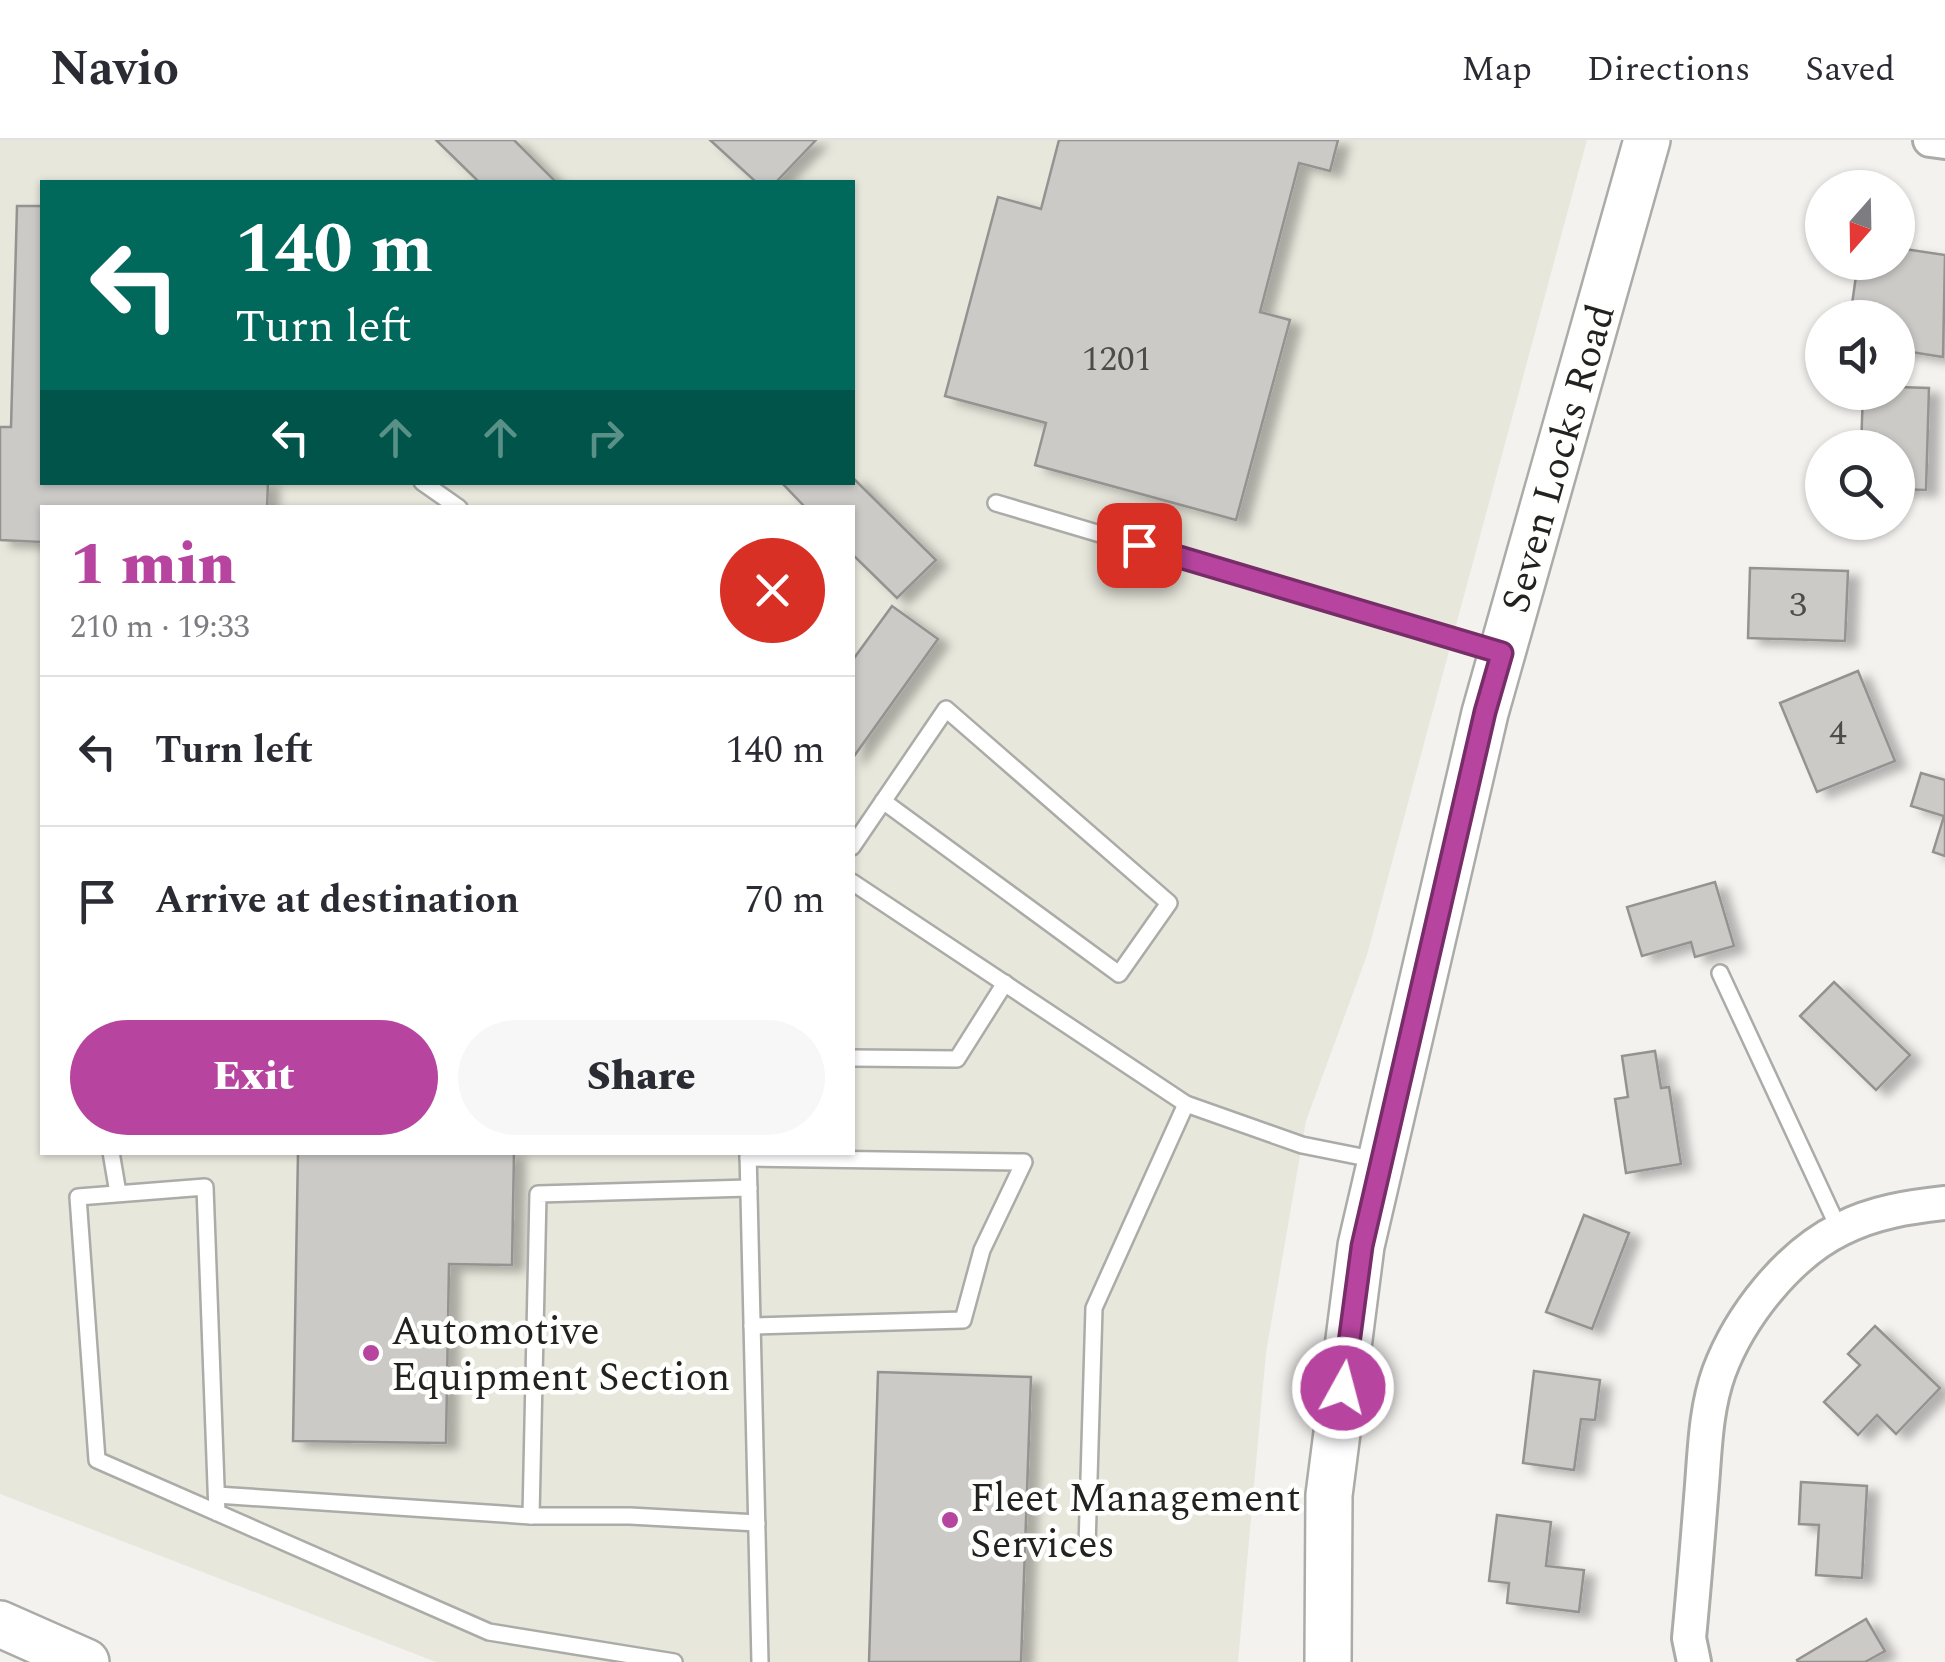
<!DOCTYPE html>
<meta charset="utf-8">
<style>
:root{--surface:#fff;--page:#f7f7f7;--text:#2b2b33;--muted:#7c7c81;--line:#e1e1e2;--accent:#b745a0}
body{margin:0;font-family:Spectral,serif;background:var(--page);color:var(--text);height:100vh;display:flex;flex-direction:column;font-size:38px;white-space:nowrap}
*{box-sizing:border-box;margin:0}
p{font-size:32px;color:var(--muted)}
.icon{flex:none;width:55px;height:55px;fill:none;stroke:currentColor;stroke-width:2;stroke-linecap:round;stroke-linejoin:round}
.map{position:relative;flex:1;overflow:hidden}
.panel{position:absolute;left:40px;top:365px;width:815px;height:650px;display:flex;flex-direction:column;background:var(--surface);border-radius:0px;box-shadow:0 2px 8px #0004}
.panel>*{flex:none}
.guide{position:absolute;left:40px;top:40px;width:815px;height:305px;border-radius:0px;box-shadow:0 2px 8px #0004;background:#00695c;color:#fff;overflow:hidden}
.needle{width:65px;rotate:200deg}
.buttons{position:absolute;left:1805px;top:30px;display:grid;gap:20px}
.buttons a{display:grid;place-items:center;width:110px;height:110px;border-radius:50%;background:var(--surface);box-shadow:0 2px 8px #0004;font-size:50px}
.pin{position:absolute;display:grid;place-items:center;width:85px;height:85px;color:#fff;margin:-42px;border-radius:20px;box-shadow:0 5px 15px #0006}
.me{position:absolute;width:110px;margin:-55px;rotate:7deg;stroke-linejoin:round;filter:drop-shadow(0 0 8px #0008)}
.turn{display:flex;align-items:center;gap:35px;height:210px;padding:0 30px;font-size:45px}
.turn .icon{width:130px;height:130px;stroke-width:2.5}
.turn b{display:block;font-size:70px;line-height:85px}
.lanes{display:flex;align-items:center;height:95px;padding:0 30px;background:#0003;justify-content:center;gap:50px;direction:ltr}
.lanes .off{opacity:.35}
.round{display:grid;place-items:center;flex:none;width:105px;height:105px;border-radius:52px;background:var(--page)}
.headline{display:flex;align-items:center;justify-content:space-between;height:170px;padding:0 30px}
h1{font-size:60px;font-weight:800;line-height:75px;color:var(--accent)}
.button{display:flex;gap:20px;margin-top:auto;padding:20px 30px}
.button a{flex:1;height:115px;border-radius:60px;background:var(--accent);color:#fff;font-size:40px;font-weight:800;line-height:115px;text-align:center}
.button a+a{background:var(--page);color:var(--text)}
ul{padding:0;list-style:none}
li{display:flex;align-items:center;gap:30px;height:150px;padding:0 30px;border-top:2px solid var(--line)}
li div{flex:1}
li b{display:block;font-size:38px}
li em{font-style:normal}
header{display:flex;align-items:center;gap:60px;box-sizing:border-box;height:140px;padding:0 50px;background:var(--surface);border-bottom:2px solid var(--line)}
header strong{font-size:48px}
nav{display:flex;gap:55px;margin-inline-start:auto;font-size:35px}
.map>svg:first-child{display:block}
</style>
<header>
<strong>Navio</strong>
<nav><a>Map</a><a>Directions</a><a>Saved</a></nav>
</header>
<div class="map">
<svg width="1945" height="1522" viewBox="0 0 1945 1522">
<defs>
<filter id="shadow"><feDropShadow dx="11" dy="6" stdDeviation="5" flood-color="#0004"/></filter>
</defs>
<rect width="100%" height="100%" fill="#f3f2ef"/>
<!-- built -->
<path fill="#e8e7dc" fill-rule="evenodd" d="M 0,0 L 1587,0 L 1367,815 L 1306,981 L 1266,1213 L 1238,1522 L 436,1522 L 0,1354 ZM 42,42 L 852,42 L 852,342 L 42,342 ZM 42,368 L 852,368 L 852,1012 L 42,1012 Z"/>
<!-- building -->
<g fill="#cbcac7" stroke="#949391" stroke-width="2.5" filter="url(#shadow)">
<path d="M 436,0 L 514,0 L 556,42 L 479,42 Z"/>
<path d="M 710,0 L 816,0 L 776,42 L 756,42 Z"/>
<path d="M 1059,0 L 1338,0 L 1330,31 L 1299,23 L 1260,172 L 1290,180 L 1236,380 L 1035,325 L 1046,283 L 945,256 L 998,57 L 1041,69 Z"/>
<path d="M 17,66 L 42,66 L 42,342 L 268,342 L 267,368 L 42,368 L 42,402 L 0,400 L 0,287 L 11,287 Z"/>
<path d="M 1898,108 L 1945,115 L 1943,217 L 1898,210 L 1898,178 L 1850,178 L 1858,122 L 1898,122 Z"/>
<path d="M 1898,247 L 1929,248 L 1926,350 L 1898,349 L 1898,308 L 1861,308 L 1863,252 L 1898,252 Z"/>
<path d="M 852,337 L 936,420 L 897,458 L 852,414 L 852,368 L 806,368 L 781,342 L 852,342 Z"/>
<path d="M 1750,428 L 1848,431 L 1845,501 L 1748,498 Z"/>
<path d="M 892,466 L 938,499 L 852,619 L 852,521 Z"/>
<path d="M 1858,531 L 1895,621 L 1817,652 L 1780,563 Z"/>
<path d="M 1921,633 L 1945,640 L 1945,716 L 1933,712 L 1944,676 L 1911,666 Z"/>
<path d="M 1715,742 L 1734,806 L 1695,817 L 1691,802 L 1642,816 L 1627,767 Z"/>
<path d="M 1834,842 L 1910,915 L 1876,950 L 1800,876 Z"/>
<path d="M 1655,911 L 1661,948 L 1669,947 L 1681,1024 L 1626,1033 L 1615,959 L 1628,957 L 1622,916 Z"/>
<path d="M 298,1012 L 514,1012 L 512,1125 L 449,1124 L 446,1303 L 293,1301 Z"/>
<path d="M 1584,1075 L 1629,1093 L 1592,1189 L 1546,1172 Z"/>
<path d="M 1875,1186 L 1940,1248 L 1896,1294 L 1877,1275 L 1858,1295 L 1824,1262 L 1860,1225 L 1848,1214 Z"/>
<path d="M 1534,1231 L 1600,1240 L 1595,1280 L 1581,1279 L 1574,1330 L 1523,1323 Z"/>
<path d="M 878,1232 L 1031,1237 L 1021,1522 L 869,1522 Z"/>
<path d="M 1801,1342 L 1867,1346 L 1862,1438 L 1816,1435 L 1819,1385 L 1799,1384 Z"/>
<path d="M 1497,1375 L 1551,1382 L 1546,1426 L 1584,1430 L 1579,1472 L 1507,1463 L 1509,1443 L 1489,1441 Z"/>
<path d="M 1866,1479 L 1885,1511 L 1865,1522 L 1798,1522 L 1797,1520 Z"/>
</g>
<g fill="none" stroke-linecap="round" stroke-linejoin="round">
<!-- service casing -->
<g stroke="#ababa8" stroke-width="20">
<g id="service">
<path d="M 422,342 L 459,368"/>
<path d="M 996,363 L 1500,513"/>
<path d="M 852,707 L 946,569 L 1169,763 L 1119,834 L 883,661"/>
<path d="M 852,742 L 1186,964 L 1302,1005 L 1377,1020"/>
<path d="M 1720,833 L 1839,1089"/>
<path d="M 852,918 L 957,919 L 1005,843"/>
<path d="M 111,1012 L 118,1053"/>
<path d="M 748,1012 L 760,1522"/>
<path d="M 748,1018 L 1024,1022 L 982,1110 L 963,1180 L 752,1186"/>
<path d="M 217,1355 L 531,1376 L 630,1376 L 757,1383"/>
<path d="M 217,1373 L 205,1047 L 78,1057 L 97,1320 L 489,1492 L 674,1522"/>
<path d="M 531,1376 L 538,1054 L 749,1048"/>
<path d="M 1087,1407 L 1094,1168 L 1186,964"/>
</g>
</g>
<!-- minor casing -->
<g stroke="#ababa8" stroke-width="38">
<g id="minor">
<path d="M 1930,0 L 1945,2"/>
<path d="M 1694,1522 L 1689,1498 C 1694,1447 1698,1396 1702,1345 C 1705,1307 1706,1268 1719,1232 C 1740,1176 1788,1115 1841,1089 C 1874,1072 1909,1067 1945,1063"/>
</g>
</g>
<!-- secondary casing -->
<g stroke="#ababa8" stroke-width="50">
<g id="secondary">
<path d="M 0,1484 L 86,1522"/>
<path d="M 1328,1522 L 1329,1355 L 1361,1106 L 1485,573 L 1647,0"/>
</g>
</g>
<!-- service -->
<use href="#service" stroke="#fff" stroke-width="15"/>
<!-- minor -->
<use href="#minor" stroke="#fff" stroke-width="32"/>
<!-- secondary -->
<use href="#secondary" stroke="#fff" stroke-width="45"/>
</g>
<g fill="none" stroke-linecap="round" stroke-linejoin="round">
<!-- route casing -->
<g stroke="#772d68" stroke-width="25">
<path id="route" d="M 1139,405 L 1502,513 L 1485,572 L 1362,1106 L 1343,1248"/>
</g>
<!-- route -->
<use href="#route" stroke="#b745a0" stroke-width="18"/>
</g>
<!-- markers -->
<g fill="#b745a0" stroke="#fffffe" stroke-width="4">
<circle cx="371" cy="1213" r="10"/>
<circle cx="950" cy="1380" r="10"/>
</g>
<g text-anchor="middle" stroke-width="9" stroke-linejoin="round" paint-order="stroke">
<!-- number labels -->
<g font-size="35" fill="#4c4c4a">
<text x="1117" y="230">1201</text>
<text x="1798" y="476">3</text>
<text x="1838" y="604">4</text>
</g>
<!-- street labels -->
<g font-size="40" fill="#222221" stroke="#fffffe">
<text transform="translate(1557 318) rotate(-74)" y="14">Seven Locks Road</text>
</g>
<!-- poi labels -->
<g font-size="40" fill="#222221" stroke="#fffffe" text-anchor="start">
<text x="391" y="1204">Automotive<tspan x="391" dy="46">Equipment Section</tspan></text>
<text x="970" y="1371">Fleet Management<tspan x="970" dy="46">Services</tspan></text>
</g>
</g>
</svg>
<div class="buttons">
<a><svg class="needle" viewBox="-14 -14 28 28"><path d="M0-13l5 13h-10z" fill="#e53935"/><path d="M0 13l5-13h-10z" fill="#7c7c81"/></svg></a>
<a><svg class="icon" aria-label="sound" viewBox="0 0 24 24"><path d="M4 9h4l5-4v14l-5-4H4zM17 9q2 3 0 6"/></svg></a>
<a><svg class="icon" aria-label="search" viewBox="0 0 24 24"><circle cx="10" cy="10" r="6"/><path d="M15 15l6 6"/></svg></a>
</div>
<div class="pin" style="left:1139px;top:405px;background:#d93025"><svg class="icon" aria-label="arrive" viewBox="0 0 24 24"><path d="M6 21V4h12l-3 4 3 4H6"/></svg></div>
<svg class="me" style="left:1343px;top:1248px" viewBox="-20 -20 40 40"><circle r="17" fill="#b745a0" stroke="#fff" stroke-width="3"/><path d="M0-11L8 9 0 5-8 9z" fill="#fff"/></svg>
<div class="guide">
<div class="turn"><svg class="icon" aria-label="left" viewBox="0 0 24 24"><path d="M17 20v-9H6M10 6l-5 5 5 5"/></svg><div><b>140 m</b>Turn left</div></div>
<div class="lanes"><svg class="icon" aria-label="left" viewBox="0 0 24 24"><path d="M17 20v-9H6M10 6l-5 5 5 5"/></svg><svg class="icon off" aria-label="ahead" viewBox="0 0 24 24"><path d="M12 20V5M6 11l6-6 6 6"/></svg><svg class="icon off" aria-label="ahead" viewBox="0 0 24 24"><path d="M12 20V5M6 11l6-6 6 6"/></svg><svg class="icon off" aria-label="right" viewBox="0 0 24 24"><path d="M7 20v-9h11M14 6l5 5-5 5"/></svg></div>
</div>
<section class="panel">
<div class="headline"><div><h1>1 min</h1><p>210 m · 19:33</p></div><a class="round" style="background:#d93025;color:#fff"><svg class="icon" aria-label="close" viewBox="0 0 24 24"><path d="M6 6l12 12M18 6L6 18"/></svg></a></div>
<ul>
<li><svg class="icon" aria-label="left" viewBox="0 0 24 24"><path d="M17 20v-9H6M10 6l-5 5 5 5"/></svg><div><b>Turn left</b></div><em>140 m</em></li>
<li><svg class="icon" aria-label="arrive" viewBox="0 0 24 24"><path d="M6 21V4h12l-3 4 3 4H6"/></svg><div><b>Arrive at destination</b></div><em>70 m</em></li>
</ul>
<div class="button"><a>Exit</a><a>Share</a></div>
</section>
</div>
